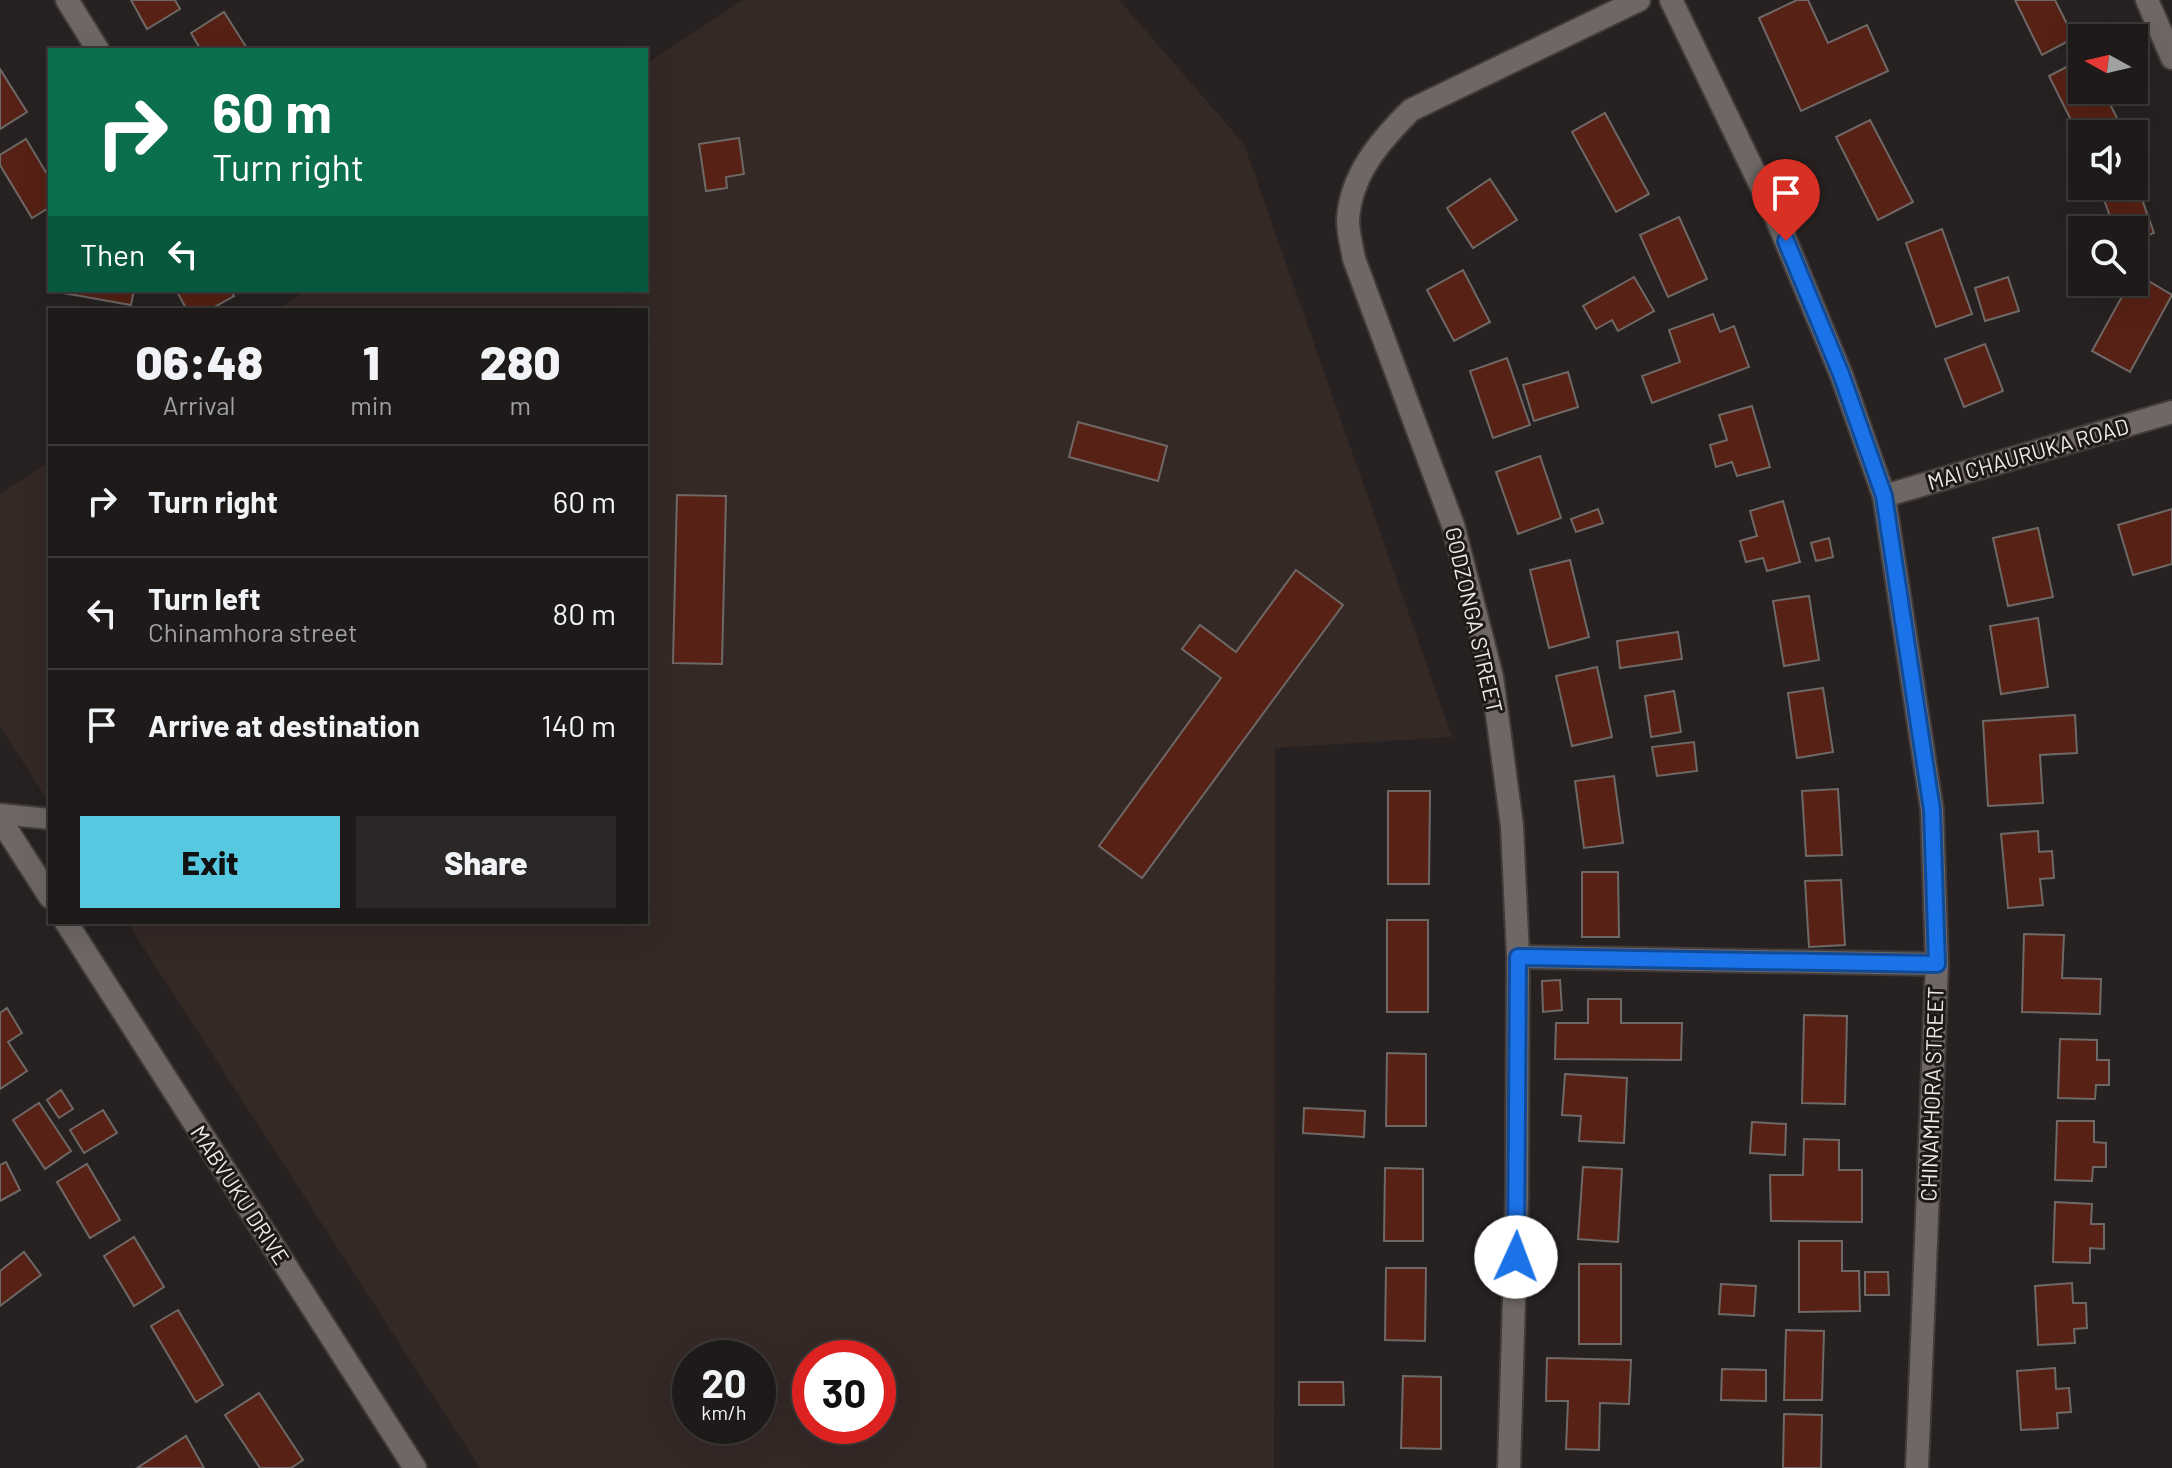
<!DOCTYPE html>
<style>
:root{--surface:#1d1a19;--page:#2a2726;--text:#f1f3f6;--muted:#a0a1a2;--line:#3b3838;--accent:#56c9e1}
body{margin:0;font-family:Barlow,sans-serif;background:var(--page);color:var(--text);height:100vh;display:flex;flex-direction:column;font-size:30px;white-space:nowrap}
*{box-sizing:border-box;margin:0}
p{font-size:26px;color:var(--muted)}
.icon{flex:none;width:44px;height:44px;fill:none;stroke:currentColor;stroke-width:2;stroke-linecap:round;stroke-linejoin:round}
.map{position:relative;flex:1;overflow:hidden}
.panel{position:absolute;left:48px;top:308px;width:600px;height:616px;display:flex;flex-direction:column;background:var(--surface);border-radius:0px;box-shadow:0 8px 32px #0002,0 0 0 2px var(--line)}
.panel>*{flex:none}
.hud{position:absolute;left:48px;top:48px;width:600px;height:244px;border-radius:0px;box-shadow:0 8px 32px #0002,0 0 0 2px var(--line);background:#0b6e4f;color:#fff;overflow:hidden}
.needle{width:52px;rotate:278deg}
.tools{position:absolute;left:2068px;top:24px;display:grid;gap:16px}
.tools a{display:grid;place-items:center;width:80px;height:80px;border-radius:0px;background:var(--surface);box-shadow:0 8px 32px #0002,0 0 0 2px var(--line);font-size:40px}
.speed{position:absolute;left:672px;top:1340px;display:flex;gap:16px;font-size:40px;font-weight:700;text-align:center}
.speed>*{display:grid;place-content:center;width:104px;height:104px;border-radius:50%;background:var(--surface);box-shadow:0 8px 32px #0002,0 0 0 2px var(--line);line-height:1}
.speed small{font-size:20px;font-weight:400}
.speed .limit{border:12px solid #d22;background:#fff;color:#111}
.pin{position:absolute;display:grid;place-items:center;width:68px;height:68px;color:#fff;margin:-82px -34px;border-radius:50% 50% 50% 0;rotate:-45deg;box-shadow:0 0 8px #0007}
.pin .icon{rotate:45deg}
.me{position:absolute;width:88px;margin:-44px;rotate:2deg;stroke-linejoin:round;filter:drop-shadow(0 0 6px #0008)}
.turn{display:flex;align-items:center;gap:28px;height:168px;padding:0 32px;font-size:36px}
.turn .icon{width:104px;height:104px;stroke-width:2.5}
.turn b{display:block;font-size:56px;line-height:68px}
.then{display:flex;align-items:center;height:76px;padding:0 32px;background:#0003;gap:16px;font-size:30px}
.eta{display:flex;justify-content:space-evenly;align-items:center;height:136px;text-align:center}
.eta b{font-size:48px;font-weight:800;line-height:56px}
.primary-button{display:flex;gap:16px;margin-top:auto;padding:16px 32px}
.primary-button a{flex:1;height:92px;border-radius:0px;background:var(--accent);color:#111;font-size:32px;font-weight:800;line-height:92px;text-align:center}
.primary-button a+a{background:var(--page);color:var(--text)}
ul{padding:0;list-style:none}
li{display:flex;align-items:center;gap:24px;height:112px;padding:0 32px;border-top:2px solid var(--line)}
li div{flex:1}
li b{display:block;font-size:30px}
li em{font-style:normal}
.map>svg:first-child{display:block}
</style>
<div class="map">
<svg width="2172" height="1468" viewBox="0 0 2172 1468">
<rect width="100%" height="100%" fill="#272221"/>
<!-- built -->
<g fill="#352926" fill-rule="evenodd">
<path d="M 743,0 L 1119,0 L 1244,144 L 1452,737 L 1275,748 L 1274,1468 L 480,1468 L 127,922 L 646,922 L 646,310 L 277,310 L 307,290 L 646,290 L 646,64 ZM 690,1358 L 758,1358 L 758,1426 L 690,1426 ZM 810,1358 L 878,1358 L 878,1426 L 810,1426 Z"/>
<path d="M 50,461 L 50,804 L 0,726 L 0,494 Z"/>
</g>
<!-- building -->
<g fill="#572115" stroke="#6e6866" stroke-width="2">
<path d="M 131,0 L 175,0 L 180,9 L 147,29 Z"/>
<path d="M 1797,0 L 1808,0 L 1828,43 L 1867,25 L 1888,71 L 1801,111 L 1759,18 Z"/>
<path d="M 2015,0 L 2055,0 L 2074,38 L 2042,55 Z"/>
<path d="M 224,12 L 248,50 L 201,50 L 191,33 Z"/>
<path d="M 2082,59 L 2082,90 L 2103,90 L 2122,128 L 2111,134 L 2082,134 L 2082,142 L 2049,76 Z"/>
<path d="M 0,69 L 27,112 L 0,129 Z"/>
<path d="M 1605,113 L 1649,194 L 1616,212 L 1572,132 Z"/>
<path d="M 1870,120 L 1913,202 L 1878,220 L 1836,137 Z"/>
<path d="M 739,138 L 744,174 L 726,177 L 727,188 L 706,191 L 699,144 Z"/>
<path d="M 26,139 L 50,179 L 50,207 L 32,218 L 0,165 L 0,155 Z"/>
<path d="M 2134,177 L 2154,233 L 2134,240 L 2134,230 L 2115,230 L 2099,186 L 2134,186 Z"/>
<path d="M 1490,179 L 1517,220 L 1473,248 L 1447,208 Z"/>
<path d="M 1679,217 L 1707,279 L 1668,297 L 1640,235 Z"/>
<path d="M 1942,229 L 1972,314 L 1936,327 L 1906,243 Z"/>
<path d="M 1463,270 L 1490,322 L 1454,341 L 1427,290 Z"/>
<path d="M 2135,273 L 2172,295 L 2130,372 L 2092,351 L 2130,282 L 2134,282 Z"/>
<path d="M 1634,277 L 1654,311 L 1618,331 L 1612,320 L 1596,329 L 1583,306 Z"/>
<path d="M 2008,277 L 2019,311 L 1985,321 L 1975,288 Z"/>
<path d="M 64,290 L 134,290 L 131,305 L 63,293 Z"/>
<path d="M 176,290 L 231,290 L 234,296 L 209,310 L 187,310 Z"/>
<path d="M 1713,314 L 1720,332 L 1734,326 L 1749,367 L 1652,403 L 1642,376 L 1680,362 L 1669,330 Z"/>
<path d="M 1985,344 L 2003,391 L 1964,407 L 1945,359 Z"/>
<path d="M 1507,358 L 1530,425 L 1493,438 L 1470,371 Z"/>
<path d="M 1568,372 L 1578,407 L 1534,421 L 1523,385 Z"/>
<path d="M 1752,406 L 1770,467 L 1737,476 L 1732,462 L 1716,467 L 1710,445 L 1727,440 L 1719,415 Z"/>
<path d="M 1078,422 L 1167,446 L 1158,481 L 1069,457 Z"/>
<path d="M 1540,456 L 1561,518 L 1518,534 L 1496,472 Z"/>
<path d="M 677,495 L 726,496 L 722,664 L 673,663 Z"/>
<path d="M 1783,501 L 1800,562 L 1767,571 L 1763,558 L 1746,562 L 1740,541 L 1757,536 L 1750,511 Z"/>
<path d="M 1598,509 L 1603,523 L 1576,532 L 1571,519 Z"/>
<path d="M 2172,509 L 2172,564 L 2133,575 L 2118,525 Z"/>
<path d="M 2038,528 L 2053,597 L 2008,606 L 1993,538 Z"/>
<path d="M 1829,538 L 1833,557 L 1816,561 L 1811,543 Z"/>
<path d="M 1570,560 L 1589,637 L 1549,648 L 1530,570 Z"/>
<path d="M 1296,570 L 1343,605 L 1142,878 L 1099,846 L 1221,678 L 1182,649 L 1200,625 L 1236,652 Z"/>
<path d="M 1809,596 L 1819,660 L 1784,666 L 1773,601 Z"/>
<path d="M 2038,618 L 2048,687 L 2001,694 L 1990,626 Z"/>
<path d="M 1678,632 L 1682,659 L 1620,668 L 1617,641 Z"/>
<path d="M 1597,667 L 1612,737 L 1572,746 L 1556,676 Z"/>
<path d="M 1823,688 L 1833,752 L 1797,758 L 1788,693 Z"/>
<path d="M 1674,691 L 1681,732 L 1651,737 L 1645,696 Z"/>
<path d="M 2075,715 L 2077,753 L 2040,755 L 2043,803 L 1988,806 L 1983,721 Z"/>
<path d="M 1694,742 L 1697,771 L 1657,776 L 1652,747 Z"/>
<path d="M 1614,776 L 1623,843 L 1584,848 L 1575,781 Z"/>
<path d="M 1838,789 L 1842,855 L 1806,856 L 1802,791 Z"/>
<path d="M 1388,791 L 1430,791 L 1429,884 L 1388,884 Z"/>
<path d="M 2038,831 L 2039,852 L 2052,851 L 2054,878 L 2040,879 L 2043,905 L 2008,908 L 2001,834 Z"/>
<path d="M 1582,872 L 1618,872 L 1619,937 L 1582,937 Z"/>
<path d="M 1841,880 L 1845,945 L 1809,947 L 1805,881 Z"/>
<rect x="1387" y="920" width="41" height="92"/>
<path d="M 2024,934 L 2064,935 L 2062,978 L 2101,979 L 2100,1014 L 2022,1012 Z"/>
<path d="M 1560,980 L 1562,1010 L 1543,1012 L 1542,981 Z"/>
<path d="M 1588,999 L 1621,999 L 1621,1023 L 1682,1023 L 1681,1060 L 1555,1059 L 1556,1023 L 1588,1023 Z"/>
<path d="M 7,1008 L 22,1033 L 8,1042 L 27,1071 L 0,1089 L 0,1013 Z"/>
<path d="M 1804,1015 L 1847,1016 L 1845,1104 L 1802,1103 Z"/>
<path d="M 2060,1039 L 2097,1040 L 2097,1060 L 2109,1060 L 2109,1085 L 2096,1085 L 2095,1099 L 2058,1098 Z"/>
<path d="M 1387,1053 L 1426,1054 L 1426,1126 L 1386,1126 Z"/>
<path d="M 1565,1074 L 1627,1078 L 1624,1143 L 1579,1141 L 1581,1116 L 1562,1115 Z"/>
<path d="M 61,1090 L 73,1109 L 59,1118 L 47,1100 Z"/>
<path d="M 39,1103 L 71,1151 L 45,1169 L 13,1120 Z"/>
<path d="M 1304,1108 L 1365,1111 L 1364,1137 L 1303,1133 Z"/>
<path d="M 103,1110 L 117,1133 L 84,1153 L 70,1130 Z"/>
<path d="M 2057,1121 L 2094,1121 L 2094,1142 L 2106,1143 L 2106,1167 L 2093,1167 L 2092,1181 L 2055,1180 Z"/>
<path d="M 1752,1122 L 1786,1124 L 1785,1155 L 1750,1153 Z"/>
<path d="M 1804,1139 L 1839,1140 L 1839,1170 L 1862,1170 L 1862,1222 L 1771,1221 L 1770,1175 L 1803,1175 Z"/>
<path d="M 6,1162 L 20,1190 L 0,1201 L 0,1165 Z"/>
<path d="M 87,1164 L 120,1220 L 90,1238 L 57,1182 Z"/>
<path d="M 1583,1167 L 1622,1169 L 1618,1242 L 1578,1239 Z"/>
<path d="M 1385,1168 L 1423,1169 L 1423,1241 L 1384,1241 Z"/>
<path d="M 2055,1202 L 2092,1204 L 2091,1224 L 2104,1224 L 2104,1249 L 2090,1248 L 2090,1263 L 2053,1262 Z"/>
<path d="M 134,1237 L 164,1287 L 134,1306 L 104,1256 Z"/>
<path d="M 1799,1241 L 1842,1241 L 1842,1271 L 1859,1271 L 1860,1311 L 1799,1312 Z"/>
<path d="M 24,1252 L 41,1275 L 0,1306 L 0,1271 Z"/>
<rect x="1579" y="1264" width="42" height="80"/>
<path d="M 1386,1268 L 1426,1268 L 1425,1341 L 1385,1340 Z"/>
<path d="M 1865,1272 L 1888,1272 L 1889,1295 L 1865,1295 Z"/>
<path d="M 2072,1283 L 2073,1303 L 2086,1303 L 2087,1328 L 2074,1329 L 2075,1343 L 2038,1345 L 2035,1286 Z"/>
<path d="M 1721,1284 L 1756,1286 L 1754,1316 L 1719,1314 Z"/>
<path d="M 178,1310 L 223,1385 L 196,1402 L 151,1326 Z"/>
<path d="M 1786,1330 L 1824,1331 L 1822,1400 L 1784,1400 Z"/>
<path d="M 1547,1358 L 1631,1360 L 1629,1404 L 1600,1403 L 1599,1450 L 1566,1449 L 1568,1401 L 1546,1401 Z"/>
<path d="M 2055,1368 L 2056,1389 L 2069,1388 L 2071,1412 L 2057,1413 L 2058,1428 L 2021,1430 L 2017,1371 Z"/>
<path d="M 1722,1369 L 1766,1370 L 1766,1401 L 1721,1400 Z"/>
<path d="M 1403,1376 L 1441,1377 L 1441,1449 L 1401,1448 Z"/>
<path d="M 1299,1382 L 1343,1382 L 1344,1405 L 1299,1405 Z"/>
<path d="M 259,1393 L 303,1460 L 291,1468 L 260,1468 L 225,1415 Z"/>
<path d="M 1784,1414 L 1822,1415 L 1821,1468 L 1783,1468 Z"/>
<path d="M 186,1436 L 204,1468 L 137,1468 Z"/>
</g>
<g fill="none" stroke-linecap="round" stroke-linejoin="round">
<!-- service casing -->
<g stroke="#413c3b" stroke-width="24">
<path id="service" d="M 0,814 L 50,819"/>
</g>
<!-- minor casing -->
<g stroke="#413c3b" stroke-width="26">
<g id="minor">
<path d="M 67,0 L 98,50"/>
<path d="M 1671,0 L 1775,215 L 1841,374 L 1884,496 L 1932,810 L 1937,964 L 1917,1468"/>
<path d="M 2147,0 L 2172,58"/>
<path d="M 1884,496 L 2172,412"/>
<path d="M 1518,957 L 1937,964"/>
<path d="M 1509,1468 L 1517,1197 L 1518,957 L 1512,826 L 1492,677 L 1453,525 L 1354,259 C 1352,247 1348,233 1348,221 C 1350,175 1380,141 1411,110 L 1639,0"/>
</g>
</g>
<!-- tertiary casing -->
<g stroke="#413c3b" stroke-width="26">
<g id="tertiary">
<path d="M 0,819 L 50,897"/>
<path d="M 66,922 L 415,1468"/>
</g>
</g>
<!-- service -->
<use href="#service" stroke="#6e6766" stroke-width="20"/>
<!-- minor -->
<use href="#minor" stroke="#6e6766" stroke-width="22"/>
<!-- tertiary -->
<use href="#tertiary" stroke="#6e6766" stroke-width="22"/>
</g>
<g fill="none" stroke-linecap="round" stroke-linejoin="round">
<!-- route casing -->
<g stroke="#114b97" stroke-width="20">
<path id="route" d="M 1516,1257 L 1518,957 L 1937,964 L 1932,810 L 1884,496 L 1841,374 L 1786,241"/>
</g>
<!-- route -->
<use href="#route" stroke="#1a73e8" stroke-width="14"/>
</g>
<g text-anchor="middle" stroke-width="6" stroke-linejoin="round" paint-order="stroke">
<!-- street labels -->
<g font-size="22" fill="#eeeae9" stroke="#1e1917">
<text transform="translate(2028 454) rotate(-16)" y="8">MAI CHAURUKA ROAD</text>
<text transform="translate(1474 620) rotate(77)" y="8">GODZONGA STREET</text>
<text transform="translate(1932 1094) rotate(-88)" y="8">CHINAMHORA STREET</text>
<text transform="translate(240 1195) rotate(57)" y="8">MABVUKU DRIVE</text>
</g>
</g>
</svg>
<div class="tools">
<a><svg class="needle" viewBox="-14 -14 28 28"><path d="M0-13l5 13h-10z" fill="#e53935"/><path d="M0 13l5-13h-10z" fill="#a0a1a2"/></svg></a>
<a><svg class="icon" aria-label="sound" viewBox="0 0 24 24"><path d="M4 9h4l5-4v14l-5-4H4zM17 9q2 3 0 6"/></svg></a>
<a><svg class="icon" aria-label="search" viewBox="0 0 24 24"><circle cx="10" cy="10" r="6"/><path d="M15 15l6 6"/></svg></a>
</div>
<div class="speed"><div>20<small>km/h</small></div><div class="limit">30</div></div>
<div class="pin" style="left:1786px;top:241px;background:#d93025"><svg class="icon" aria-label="arrive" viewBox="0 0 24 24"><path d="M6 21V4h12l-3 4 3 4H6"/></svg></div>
<svg class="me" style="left:1516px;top:1257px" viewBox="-20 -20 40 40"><circle r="19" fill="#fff"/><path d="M0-13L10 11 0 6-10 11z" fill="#1a73e8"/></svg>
<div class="hud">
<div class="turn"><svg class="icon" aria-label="right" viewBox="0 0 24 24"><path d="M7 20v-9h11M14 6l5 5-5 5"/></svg><div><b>60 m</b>Turn right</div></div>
<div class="then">Then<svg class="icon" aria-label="left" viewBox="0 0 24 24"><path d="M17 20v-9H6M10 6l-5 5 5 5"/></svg></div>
</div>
<section class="panel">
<div class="eta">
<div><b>06:48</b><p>Arrival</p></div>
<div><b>1</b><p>min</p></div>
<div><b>280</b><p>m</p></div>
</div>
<ul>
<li><svg class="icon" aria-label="right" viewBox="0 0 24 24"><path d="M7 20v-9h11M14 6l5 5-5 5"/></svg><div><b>Turn right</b></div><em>60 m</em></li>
<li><svg class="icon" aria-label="left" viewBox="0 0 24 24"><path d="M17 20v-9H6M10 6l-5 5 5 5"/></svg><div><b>Turn left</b><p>Chinamhora street</p></div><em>80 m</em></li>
<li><svg class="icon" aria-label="arrive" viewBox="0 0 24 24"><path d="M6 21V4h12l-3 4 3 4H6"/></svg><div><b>Arrive at destination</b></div><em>140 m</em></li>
</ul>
<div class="primary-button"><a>Exit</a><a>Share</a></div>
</section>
</div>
